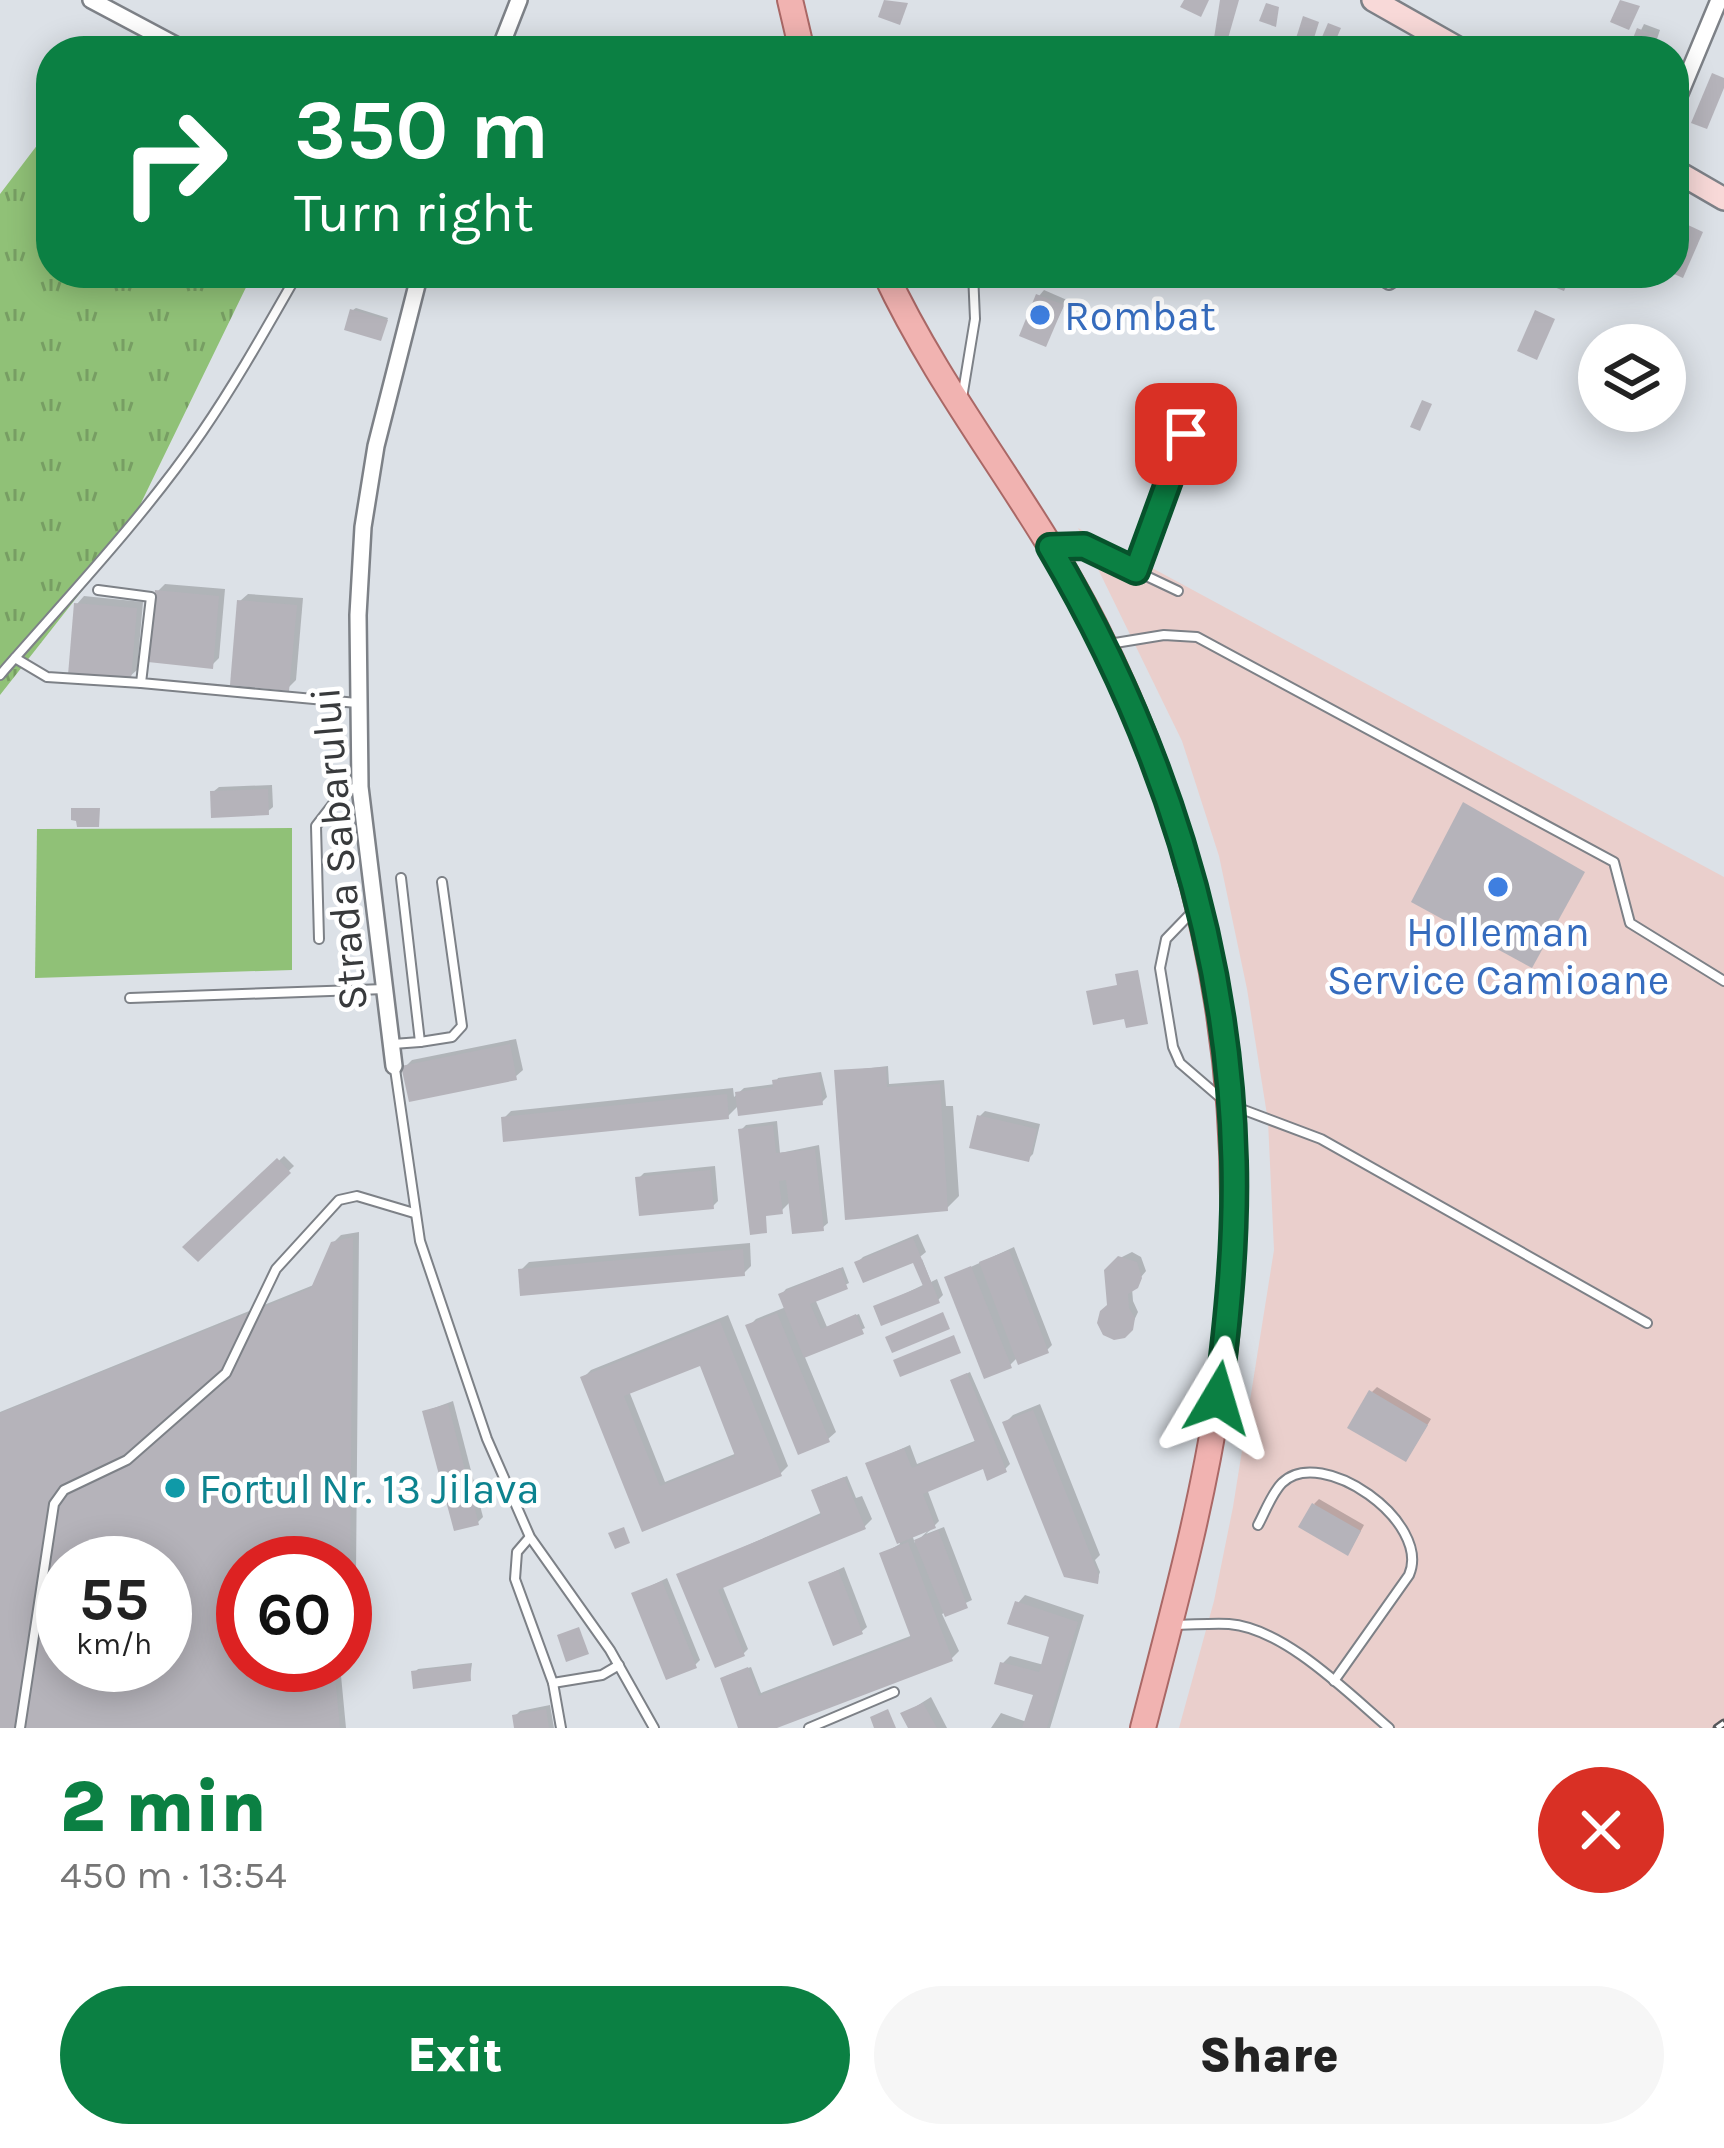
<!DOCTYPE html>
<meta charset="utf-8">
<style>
:root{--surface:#fff;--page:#f6f6f6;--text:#222;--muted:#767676;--accent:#0b8043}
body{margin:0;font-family:Karla,sans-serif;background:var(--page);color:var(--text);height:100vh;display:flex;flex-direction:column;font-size:45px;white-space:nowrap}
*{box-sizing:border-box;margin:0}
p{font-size:39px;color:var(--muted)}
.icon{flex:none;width:66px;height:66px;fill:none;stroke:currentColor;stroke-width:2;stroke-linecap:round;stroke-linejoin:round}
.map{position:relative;height:1728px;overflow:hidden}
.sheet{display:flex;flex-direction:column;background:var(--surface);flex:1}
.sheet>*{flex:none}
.guide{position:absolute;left:36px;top:36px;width:1653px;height:252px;border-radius:48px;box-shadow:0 6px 30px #0003;background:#0b8043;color:#fff;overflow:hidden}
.fabs{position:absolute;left:1578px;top:324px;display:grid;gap:24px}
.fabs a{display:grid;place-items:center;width:108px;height:108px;border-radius:50%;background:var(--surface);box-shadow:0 6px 30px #0003;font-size:60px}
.speed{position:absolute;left:36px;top:1536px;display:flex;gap:24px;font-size:60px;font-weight:700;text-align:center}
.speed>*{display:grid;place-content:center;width:156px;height:156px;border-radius:50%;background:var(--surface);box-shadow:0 6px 30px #0003;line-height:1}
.speed small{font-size:30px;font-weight:400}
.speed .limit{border:18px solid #d22;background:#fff;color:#111}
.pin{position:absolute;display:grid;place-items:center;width:102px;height:102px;color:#fff;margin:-51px;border-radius:24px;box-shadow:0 6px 18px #0006}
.me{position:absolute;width:132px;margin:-66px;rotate:7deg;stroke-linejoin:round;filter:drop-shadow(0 0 9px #0008)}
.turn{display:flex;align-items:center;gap:42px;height:252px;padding:0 60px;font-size:54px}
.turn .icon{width:156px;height:156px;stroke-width:2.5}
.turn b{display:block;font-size:84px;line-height:102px}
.round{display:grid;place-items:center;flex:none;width:126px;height:126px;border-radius:63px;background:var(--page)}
.headline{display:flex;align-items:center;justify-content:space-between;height:204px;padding:0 60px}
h1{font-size:72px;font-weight:800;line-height:90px;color:var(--accent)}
.button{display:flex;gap:24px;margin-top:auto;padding:24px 60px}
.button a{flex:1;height:138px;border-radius:72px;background:var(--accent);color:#fff;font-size:48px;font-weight:800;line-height:138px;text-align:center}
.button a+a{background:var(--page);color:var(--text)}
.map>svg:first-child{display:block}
</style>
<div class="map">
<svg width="1724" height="1728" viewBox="0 0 1724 1728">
<defs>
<pattern id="grass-tufts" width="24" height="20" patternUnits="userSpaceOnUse" patternTransform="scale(3)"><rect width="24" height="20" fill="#90c177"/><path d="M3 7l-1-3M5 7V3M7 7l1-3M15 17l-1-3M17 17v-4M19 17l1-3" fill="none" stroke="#779e63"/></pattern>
</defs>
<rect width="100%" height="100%" fill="#dce1e7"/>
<!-- industrial -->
<path fill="#eacfcc" d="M 1078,528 L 1724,877 L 1724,1728 L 1179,1728 L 1214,1601 L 1233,1507 L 1274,1250 L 1268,1121 L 1247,989 L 1219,856 L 1182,741 Z"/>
<!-- grass -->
<path fill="url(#grass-tufts)" d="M 51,127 L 51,273 L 253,273 L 125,536 L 0,695 L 0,194 Z"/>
<!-- pitch -->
<path fill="#90c177" d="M 292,828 L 292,970 L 35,978 L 37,829 Z"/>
<!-- shadow -->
<g fill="#0003" fill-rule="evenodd">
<path d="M 1644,24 L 1660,30 L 1653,51 L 1631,51 Z"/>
<path d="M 1044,290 L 1067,300 L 1045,344 L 1039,296 Z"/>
<path d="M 356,308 L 388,318 L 380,338 L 353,310 Z"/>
<path d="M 165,584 L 225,589 L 219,658 L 212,665 L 158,591 Z"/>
<path d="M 248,594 L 303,598 L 296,680 L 288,688 L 240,601 Z"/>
<path d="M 84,596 L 143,602 L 137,670 L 129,677 L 77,604 Z"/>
<path d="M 272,785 L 273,807 L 267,812 L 213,792 L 219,787 Z"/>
<path d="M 516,1039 L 523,1070 L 515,1077 L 405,1067 L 412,1060 Z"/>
<path d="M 888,1066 L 889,1084 L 944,1080 L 946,1106 L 953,1106 L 959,1196 L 947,1208 L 837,1072 Z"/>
<path d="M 821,1072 L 827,1097 L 822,1102 L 740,1104 L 728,1116 L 504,1118 L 511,1111 L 733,1088 L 734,1097 L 744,1088 L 775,1084 L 778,1078 Z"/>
<path d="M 985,1111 L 1040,1124 L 1033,1154 L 1028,1159 L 980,1116 Z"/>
<path d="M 777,1121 L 780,1153 L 819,1145 L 828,1223 L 822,1228 L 791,1201 L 781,1211 L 765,1213 L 741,1130 L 746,1125 Z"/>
<path d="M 284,1156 L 294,1166 L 198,1257 L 187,1247 Z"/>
<path d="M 715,1166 L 718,1201 L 713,1206 L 639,1178 L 644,1173 Z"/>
<path d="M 359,1232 L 356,1575 L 345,1583 L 345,1563 L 243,1563 L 243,1665 L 340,1665 L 346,1728 L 0,1728 L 0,1412 L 316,1284 L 333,1243 L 341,1235 ZM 63,1563 L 165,1563 L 165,1665 L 63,1665 Z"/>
<path d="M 918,1234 L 926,1252 L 921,1256 L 865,1280 L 858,1262 L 863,1257 Z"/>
<path d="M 750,1243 L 751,1266 L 744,1273 L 521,1270 L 529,1262 Z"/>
<path d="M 1014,1247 L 1052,1345 L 1047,1350 L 1019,1356 L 1010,1365 L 947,1278 Z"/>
<path d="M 1132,1252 L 1141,1257 L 1146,1271 L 1132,1288 L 1133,1301 L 1138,1312 L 1131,1327 L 1110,1306 L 1114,1261 Z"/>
<path d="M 922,1259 L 931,1282 L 937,1279 L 943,1295 L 938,1300 L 877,1307 L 925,1284 L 917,1264 Z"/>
<path d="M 843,1267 L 849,1283 L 815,1299 L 827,1327 L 859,1314 L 865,1328 L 804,1355 L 836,1432 L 828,1439 L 749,1326 L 756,1319 L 786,1307 L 781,1295 L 786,1289 Z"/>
<path d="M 728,1315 L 788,1466 L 780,1474 L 644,1528 L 584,1377 L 591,1370 ZM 701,1362 L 737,1453 L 665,1482 L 629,1391 Z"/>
<path d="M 970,1372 L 1010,1464 L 1005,1469 L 984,1465 L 927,1489 L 939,1521 L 926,1534 L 944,1527 L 972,1600 L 942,1614 L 959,1651 L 952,1658 L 768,1728 L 741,1728 L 726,1676 L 751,1667 L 761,1693 L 913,1635 L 882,1554 L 900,1544 L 868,1464 L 910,1445 L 917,1464 L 977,1440 L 953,1380 ZM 932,1527 L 915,1543 L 912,1535 Z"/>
<path d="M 1377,1387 L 1431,1419 L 1410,1454 L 1372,1392 Z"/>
<path d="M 453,1401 L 483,1517 L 478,1522 L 426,1411 Z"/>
<path d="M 1040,1404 L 1100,1555 L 1095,1560 L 1100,1572 L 1097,1580 L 1006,1422 L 1013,1415 Z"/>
<path d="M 847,1476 L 856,1498 L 862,1496 L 872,1519 L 864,1527 L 722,1585 L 748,1649 L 743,1654 L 680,1575 L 823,1512 L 817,1488 Z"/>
<path d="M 1319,1499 L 1364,1525 L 1352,1547 L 1314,1504 Z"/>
<path d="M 844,1567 L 867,1627 L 861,1632 L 811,1583 Z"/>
<path d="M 667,1578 L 700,1660 L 695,1665 L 634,1594 Z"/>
<path d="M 1025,1595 L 1084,1615 L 1050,1728 L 991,1728 L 1001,1713 L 1027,1722 L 1036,1693 L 1003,1663 L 1010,1656 L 1044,1665 L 1053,1636 L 1018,1603 Z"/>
<path d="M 472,1663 L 470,1678 L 415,1672 L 418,1669 Z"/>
<path d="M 931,1697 L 947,1728 L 911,1728 L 904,1714 Z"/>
<path d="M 550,1705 L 554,1728 L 517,1728 L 515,1716 L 520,1711 Z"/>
</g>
<!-- building -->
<g fill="#b5b3ba" fill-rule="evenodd">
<path d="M 884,0 L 908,3 L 900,25 L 878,17 Z"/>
<path d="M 1184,0 L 1209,0 L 1201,17 L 1180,7 Z"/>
<path d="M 1220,0 L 1239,0 L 1227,42 L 1214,38 Z"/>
<path d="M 1620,0 L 1640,6 L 1629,30 L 1610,22 Z"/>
<path d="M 1266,3 L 1279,7 L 1276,27 L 1259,21 Z"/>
<path d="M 1303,16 L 1319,22 L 1310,51 L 1292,51 Z"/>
<path d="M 1328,23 L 1341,28 L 1331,51 L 1316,51 Z"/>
<path d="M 1637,28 L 1657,36 L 1651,51 L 1628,51 Z"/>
<path d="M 1712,73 L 1724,78 L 1724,88 L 1707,129 L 1691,123 Z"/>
<path d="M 1688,225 L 1703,232 L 1683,278 L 1674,274 L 1674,258 Z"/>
<path d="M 1548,273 L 1572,273 L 1564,291 L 1544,283 Z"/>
<path d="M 1036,294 L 1064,305 L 1046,347 L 1019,336 Z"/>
<path d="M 350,309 L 388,320 L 381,341 L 344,330 Z"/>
<path d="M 1535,310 L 1555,319 L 1537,360 L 1517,351 Z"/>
<path d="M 1422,400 L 1432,404 L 1420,431 L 1410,427 Z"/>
<path d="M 155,590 L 219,596 L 213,669 L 148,662 Z"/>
<path d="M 237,600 L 297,605 L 289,691 L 230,685 Z"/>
<path d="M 74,603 L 137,608 L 131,680 L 68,675 Z"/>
<path d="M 268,789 L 269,815 L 211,818 L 210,791 Z"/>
<path d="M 1463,802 L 1585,872 L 1532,968 L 1411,902 Z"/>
<path d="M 71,808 L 100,808 L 99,827 L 77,827 L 76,821 L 71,820 Z"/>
<path d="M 1138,970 L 1148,1024 L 1126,1028 L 1124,1019 L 1093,1025 L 1086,991 L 1117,985 L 1115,974 Z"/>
<path d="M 510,1044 L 517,1080 L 409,1102 L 401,1066 Z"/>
<path d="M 886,1067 L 887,1087 L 940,1084 L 948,1211 L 845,1220 L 834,1070 Z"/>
<path d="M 819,1073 L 823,1105 L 738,1116 L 735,1092 L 773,1087 L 772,1080 Z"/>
<path d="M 727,1094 L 729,1119 L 503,1142 L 501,1117 Z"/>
<path d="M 977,1115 L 1037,1129 L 1029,1162 L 969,1148 Z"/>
<path d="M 773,1125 L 776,1153 L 815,1149 L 824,1231 L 792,1234 L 786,1180 L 779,1181 L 783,1214 L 766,1216 L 767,1233 L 750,1235 L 738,1129 Z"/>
<path d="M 277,1158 L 291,1173 L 198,1262 L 182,1247 Z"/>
<path d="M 710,1170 L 714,1209 L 639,1216 L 635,1177 Z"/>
<path d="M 353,1237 L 350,1585 L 345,1586 L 345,1563 L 243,1563 L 243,1665 L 334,1665 L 340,1728 L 0,1728 L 0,1413 L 311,1288 L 331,1242 ZM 63,1563 L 165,1563 L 165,1665 L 63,1665 Z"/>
<path d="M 913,1238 L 940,1303 L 881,1326 L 873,1306 L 923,1286 L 913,1263 L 863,1283 L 854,1262 Z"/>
<path d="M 743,1249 L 745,1276 L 520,1296 L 518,1269 Z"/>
<path d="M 1009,1250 L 1049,1353 L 1018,1365 L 979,1262 Z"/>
<path d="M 1118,1256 L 1137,1262 L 1142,1278 L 1138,1288 L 1128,1294 L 1129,1308 L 1135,1318 L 1133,1330 L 1125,1338 L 1114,1340 L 1103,1335 L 1097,1323 L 1100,1311 L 1107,1305 L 1104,1270 Z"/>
<path d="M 971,1266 L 1012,1368 L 984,1379 L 944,1277 Z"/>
<path d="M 840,1268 L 848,1289 L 810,1304 L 821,1329 L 856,1314 L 864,1334 L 804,1358 L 778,1294 Z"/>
<path d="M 943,1312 L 950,1329 L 892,1353 L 885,1337 Z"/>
<path d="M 777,1313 L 830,1442 L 798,1455 L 745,1325 Z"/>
<path d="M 720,1321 L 782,1476 L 642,1532 L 580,1377 ZM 700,1366 L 735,1456 L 660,1486 L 624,1396 Z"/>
<path d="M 954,1335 L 961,1353 L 900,1377 L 893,1360 Z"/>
<path d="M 967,1373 L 1007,1472 L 987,1481 L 983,1469 L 923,1494 L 936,1528 L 897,1544 L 865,1463 L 904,1448 L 912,1468 L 975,1442 L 950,1380 Z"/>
<path d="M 1369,1390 L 1428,1425 L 1406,1462 L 1347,1428 Z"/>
<path d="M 448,1404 L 479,1525 L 454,1531 L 422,1411 Z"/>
<path d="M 1033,1410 L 1099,1576 L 1098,1584 L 1064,1577 L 1002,1422 Z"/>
<path d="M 844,1477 L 866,1529 L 718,1590 L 745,1656 L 715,1668 L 676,1574 L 821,1515 L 811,1490 Z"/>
<path d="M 1312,1503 L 1361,1531 L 1348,1556 L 1298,1527 Z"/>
<path d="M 624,1527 L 630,1543 L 615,1549 L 608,1533 Z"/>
<path d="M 938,1530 L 968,1608 L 945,1617 L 914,1540 Z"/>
<path d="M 908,1542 L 953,1661 L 777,1728 L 738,1728 L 720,1678 L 748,1667 L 759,1696 L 911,1638 L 879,1553 Z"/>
<path d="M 838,1570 L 863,1634 L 833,1646 L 808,1582 Z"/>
<path d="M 662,1581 L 697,1668 L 666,1680 L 631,1593 Z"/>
<path d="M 1015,1601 L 1078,1622 L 1047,1728 L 1022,1728 L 1033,1695 L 994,1684 L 1000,1662 L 1039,1672 L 1049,1637 L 1007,1624 Z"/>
<path d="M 579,1627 L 589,1654 L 566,1662 L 557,1635 Z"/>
<path d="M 470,1664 L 471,1681 L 413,1689 L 411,1671 Z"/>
<path d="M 923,1703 L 937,1728 L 908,1728 L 900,1713 Z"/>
<path d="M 546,1709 L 549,1728 L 514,1728 L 512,1715 Z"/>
<path d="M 888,1709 L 896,1728 L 874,1728 L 870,1717 Z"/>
</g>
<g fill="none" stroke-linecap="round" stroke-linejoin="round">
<!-- lane casing -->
<g stroke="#7d8187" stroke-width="12">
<g id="lane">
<path d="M 962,398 L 975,319 L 973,273"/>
<path d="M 1058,546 L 1083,546 L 1178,591"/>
<path d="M 1136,570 L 1186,434"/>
<path d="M 98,590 L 151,597 L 141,683 L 357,703"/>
<path d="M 1109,644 L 1164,635 L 1197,637 L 1614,862 L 1630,923 L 1724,981"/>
<path d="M 15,658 L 47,677 L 141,683"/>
<path d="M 0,675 C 69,596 143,518 202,432 C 237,381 267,327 298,273"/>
<path d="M 1194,910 L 1166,939 L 1160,968 L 1173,1047 L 1180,1063 L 1223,1100"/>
<path d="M 319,939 L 316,826 L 343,791 L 359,787"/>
<path d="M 130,998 L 385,989"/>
<path d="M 420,1042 L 452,1037 L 462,1026 L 442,882"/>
<path d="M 393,1044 L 420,1042 L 401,878"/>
<path d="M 395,1069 L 420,1241 L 487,1439 L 530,1537 L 610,1650 L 654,1728"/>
<path d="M 1236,1107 L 1321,1139 L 1647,1323"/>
<path d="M 1258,1525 C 1265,1512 1272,1493 1282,1483 C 1321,1444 1432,1522 1409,1575 L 1334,1681"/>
<path d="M 529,1538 L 517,1552 L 515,1579 L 553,1683 L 602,1675 L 619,1665"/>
<path d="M 1172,1625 C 1191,1625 1211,1623 1229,1624 C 1284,1628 1348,1693 1389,1728"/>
<path d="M 553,1683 L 561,1728"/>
<path d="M 20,1728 L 54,1504 L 64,1490 L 127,1460 L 226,1373 L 276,1269 L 339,1200 L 357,1196 L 414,1213"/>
<path d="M 809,1728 L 894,1692"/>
</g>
</g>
<!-- street casing -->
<g stroke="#7d8187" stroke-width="20">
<g id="street">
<path d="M 91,0 L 187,51"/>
<path d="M 499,51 L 519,0"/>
<path d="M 1674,108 L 1719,0"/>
<path d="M 1389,281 L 1392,273"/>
<path d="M 394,1066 L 360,787 L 358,615 L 363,527 L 376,446 L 420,273"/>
</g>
</g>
<!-- secondary casing -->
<g stroke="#7d8187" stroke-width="26">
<g id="secondary">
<path d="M 1373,0 L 1463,51"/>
<path d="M 1674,170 L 1724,199"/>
</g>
</g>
<!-- primary casing -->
<g stroke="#aa6866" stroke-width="28">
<g id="primary">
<path d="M 790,0 L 802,51"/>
<path d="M 885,273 C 943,397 1032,502 1094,624 C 1216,865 1259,1133 1218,1400 C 1201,1511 1171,1619 1143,1728"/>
</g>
</g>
<!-- lane -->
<use href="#lane" stroke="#fff" stroke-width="8"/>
<!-- street -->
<use href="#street" stroke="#fff" stroke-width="15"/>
<!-- secondary -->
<use href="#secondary" stroke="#f8d9d8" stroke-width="21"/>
<!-- primary -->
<use href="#primary" stroke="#f1b3b1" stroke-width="24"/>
<!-- rail casing -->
<g stroke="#545659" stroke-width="9">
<path id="rail" d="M 1717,1728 L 1724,1723"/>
</g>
<!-- rail -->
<use href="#rail" stroke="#fff" stroke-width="4.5" stroke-dasharray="14" stroke-linecap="butt"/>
</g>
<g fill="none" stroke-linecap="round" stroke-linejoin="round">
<!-- route casing -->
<g stroke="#07532c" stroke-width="30">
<path id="route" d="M 1186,434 L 1136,571 L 1084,546 L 1050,547 C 1160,734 1229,943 1234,1161 C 1236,1241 1228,1320 1218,1398"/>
</g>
<!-- route -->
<use href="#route" stroke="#0b8043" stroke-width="21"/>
</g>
<!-- markers -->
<g fill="#3f7fe0" stroke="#fff" stroke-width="4.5">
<circle cx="1040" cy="315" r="12"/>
<circle cx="1498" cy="887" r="12"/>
</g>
<circle fill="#0f9aa8" stroke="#fff" stroke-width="4.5" cx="175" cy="1488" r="12"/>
<g text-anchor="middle" stroke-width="9" stroke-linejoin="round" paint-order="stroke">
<!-- shop labels -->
<g font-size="42" fill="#366cbe" stroke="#fff" text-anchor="start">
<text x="1064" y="330">Rombat</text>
<text x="1498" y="946" text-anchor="middle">Holleman<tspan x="1498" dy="48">Service Camioane</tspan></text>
</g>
<!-- street labels -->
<g font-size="42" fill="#383a3c" stroke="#fff">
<text transform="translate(338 849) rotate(-95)" y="15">Strada Sabarului</text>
</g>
<!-- culture labels -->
<g font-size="42" fill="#0d838f" stroke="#fff" text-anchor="start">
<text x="199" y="1503">Fortul Nr. 13 Jilava</text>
</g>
</g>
</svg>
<div class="fabs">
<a><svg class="icon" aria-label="layers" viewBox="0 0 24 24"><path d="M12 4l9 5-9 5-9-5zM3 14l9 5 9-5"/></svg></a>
</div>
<div class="speed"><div>55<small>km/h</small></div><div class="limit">60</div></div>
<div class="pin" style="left:1186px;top:434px;background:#d93025"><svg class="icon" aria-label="arrive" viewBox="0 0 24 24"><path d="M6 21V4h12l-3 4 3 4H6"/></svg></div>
<svg class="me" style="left:1218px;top:1398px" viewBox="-20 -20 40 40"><path d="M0-17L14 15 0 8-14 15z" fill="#0b8043" stroke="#fff" stroke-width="4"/></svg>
<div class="guide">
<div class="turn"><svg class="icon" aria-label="right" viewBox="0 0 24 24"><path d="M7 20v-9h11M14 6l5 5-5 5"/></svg><div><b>350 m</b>Turn right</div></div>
</div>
</div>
<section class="sheet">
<div class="headline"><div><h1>2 min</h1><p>450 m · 13:54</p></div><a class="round" style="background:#d93025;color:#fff"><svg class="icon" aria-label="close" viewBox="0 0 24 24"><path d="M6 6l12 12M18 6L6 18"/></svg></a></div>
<div class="button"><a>Exit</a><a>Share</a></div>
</section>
